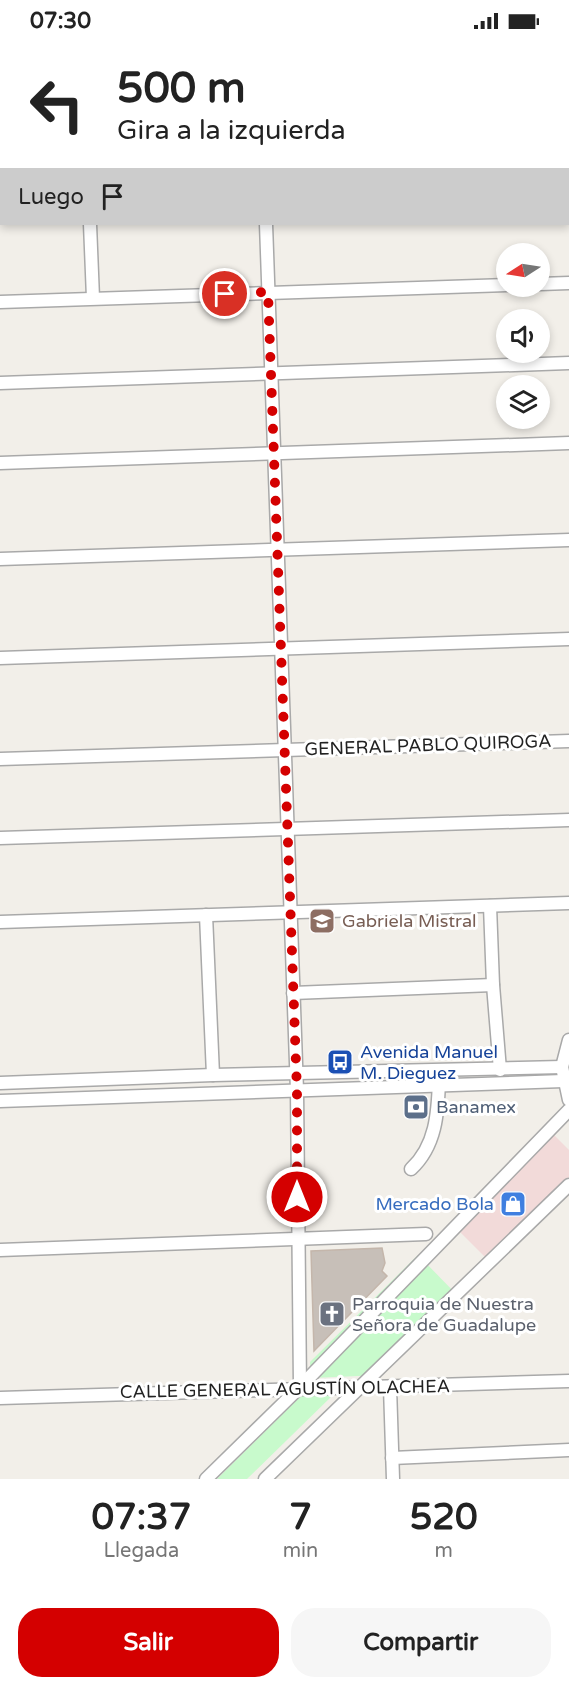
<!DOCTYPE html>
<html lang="es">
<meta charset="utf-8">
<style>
:root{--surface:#fff;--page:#f6f6f6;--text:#222;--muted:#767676;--accent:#d40000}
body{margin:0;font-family:"Varela Round",sans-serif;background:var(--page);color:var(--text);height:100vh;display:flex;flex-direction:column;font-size:22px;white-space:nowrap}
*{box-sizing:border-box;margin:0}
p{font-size:20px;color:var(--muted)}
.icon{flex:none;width:33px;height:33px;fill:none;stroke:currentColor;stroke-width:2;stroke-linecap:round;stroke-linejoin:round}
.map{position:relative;height:1437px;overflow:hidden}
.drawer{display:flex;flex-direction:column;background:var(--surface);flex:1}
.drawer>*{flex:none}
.top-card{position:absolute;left:0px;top:0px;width:570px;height:183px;box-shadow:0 3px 9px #0003;background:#fff;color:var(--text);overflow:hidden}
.needle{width:39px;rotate:258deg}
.fabs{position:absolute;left:496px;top:201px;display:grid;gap:12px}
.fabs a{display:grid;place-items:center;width:54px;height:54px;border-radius:50%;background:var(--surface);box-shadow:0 3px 9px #0003;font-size:30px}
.pin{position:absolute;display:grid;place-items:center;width:51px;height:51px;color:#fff;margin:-26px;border:3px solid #fff;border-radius:50%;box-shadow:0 2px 6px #0007}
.me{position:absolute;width:66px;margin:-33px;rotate:0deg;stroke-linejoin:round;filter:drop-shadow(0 0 4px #0008)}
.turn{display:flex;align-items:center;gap:21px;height:126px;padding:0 18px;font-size:27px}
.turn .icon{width:78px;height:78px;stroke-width:2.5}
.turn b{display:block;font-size:42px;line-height:51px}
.then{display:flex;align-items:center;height:57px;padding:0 18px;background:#0003;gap:12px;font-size:22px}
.eta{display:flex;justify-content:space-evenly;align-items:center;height:102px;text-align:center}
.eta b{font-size:36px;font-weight:800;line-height:42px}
.cta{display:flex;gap:12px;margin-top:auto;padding:12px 18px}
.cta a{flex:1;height:69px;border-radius:24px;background:var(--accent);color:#fff;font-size:24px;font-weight:800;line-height:69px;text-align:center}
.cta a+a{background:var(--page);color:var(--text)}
.status{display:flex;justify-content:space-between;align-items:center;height:42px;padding:0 30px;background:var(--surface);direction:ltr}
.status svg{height:16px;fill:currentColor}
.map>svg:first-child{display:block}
</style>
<div class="status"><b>07:30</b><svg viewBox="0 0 49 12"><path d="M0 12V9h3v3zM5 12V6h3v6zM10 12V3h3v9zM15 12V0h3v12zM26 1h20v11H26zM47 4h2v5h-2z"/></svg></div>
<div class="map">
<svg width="569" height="1437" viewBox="0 0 569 1437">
<rect width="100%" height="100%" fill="#f2efe9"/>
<!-- commercial -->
<path fill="#f2dad9" d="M 554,1093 L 569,1108 L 569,1135 L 487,1217 L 458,1188 Z"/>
<!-- park -->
<g fill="#c8facc">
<path d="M 418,1213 L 460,1256 L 382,1333 L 311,1336 L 310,1320 Z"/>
<path d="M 333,1353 L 247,1437 L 217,1437 L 301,1354 Z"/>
</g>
<!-- building -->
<path fill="#c7bfb8" stroke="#c4b6ab" stroke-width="1.5" d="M 382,1206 L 385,1221 L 382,1229 L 387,1234 L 314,1309 L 311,1209 Z"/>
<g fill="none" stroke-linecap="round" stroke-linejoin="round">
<!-- minor casing -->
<g stroke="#a9a9a9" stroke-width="15">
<g id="minor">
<path d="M 260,0 L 260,2"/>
<path d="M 568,81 L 569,81"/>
<path d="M 0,102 L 2,102"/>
<path d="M 568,161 L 569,161"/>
<path d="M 90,182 L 93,256"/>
<path d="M 266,182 L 297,1049 L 300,1345"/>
<path d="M 540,242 L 569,241"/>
<path d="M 0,260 L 507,243"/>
<path d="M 0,341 L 569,321"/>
<path d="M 0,421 L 569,401"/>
<path d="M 0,517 L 569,498"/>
<path d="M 0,616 L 569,597"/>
<path d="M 0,717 L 569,699"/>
<path d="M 0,796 L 569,778"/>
<path d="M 490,864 L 493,943 L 500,1028"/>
<path d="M 206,873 L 213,1033"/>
<path d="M 0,880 L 569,861"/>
<path d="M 293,951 L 493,943"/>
<path d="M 569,998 L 562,1025 L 569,1058"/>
<path d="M 0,1041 L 213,1033 L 562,1025"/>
<path d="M 0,1059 L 563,1039"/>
<path d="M 411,1127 C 436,1104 438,1071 439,1038"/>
<path d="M 0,1208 L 426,1192"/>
<path d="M 390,1345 L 393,1437"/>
<path d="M 0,1356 L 569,1339"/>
<path d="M 392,1416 L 569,1408"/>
<path d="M 206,1437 L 300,1345 L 569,1068"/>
<path d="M 265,1437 L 569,1143"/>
</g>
</g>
<!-- minor -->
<use href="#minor" stroke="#fff" stroke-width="12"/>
</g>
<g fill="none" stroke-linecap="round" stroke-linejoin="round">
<!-- route -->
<path stroke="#d40000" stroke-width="10" stroke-dasharray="0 18" d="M 225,252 L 268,250 L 297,1049 L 297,1155"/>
</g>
<!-- icons -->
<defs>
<g id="school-square" transform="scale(1.35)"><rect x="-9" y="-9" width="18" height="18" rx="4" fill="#8d6e63" stroke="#fff"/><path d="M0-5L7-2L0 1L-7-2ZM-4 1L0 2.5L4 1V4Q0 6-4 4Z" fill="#fff"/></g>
<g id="bus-square" transform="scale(1.35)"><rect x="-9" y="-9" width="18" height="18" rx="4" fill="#1a4fb4" stroke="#fff"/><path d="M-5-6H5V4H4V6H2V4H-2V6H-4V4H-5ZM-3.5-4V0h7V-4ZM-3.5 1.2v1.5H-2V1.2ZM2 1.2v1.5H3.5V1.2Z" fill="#fff"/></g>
<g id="bank-square" transform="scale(1.35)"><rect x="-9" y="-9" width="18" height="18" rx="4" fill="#5c6f8a" stroke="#fff"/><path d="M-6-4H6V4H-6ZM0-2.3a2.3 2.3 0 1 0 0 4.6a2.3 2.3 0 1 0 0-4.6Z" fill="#fff"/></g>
<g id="shop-square" transform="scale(1.35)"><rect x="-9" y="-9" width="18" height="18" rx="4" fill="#3f7fe0" stroke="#fff"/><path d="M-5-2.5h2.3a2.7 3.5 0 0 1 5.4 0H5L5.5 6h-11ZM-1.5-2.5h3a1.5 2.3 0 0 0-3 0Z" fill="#fff"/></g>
<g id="church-square" transform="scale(1.35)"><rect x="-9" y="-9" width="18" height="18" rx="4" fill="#6b7280" stroke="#fff"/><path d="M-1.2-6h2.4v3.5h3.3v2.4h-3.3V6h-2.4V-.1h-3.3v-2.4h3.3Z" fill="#fff"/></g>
</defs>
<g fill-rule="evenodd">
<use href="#school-square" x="322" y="879"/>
<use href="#bus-square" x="340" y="1020"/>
<use href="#bank-square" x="416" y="1065"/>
<use href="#shop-square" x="513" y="1162"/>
<use href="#church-square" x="332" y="1272"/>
</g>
<g text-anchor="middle" stroke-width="6" stroke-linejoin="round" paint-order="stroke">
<!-- street labels -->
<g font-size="18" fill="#222" stroke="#fff">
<text transform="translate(428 703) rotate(-2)" y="6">GENERAL PABLO QUIROGA</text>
<text transform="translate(285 1347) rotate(-1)" y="6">CALLE GENERAL AGUSTÍN OLACHEA</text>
</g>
<!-- education labels -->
<g font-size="18" fill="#785e54" stroke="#fff" text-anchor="start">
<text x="342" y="885">Gabriela Mistral</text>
</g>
<!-- transit labels -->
<g font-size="18" fill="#164399" stroke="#fff" text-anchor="start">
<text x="360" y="1016">Avenida Manuel<tspan x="360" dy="21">M. Dieguez</tspan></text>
</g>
<!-- service labels -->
<g font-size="18" fill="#4e5e75" stroke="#fff" text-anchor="start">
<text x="436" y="1071">Banamex</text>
</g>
<!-- shop labels -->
<g font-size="18" fill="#366cbe" stroke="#fff" text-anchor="end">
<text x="494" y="1168">Mercado Bola</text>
</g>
<!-- worship labels -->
<g font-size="18" fill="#5b616d" stroke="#fff" text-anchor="start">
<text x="352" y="1268">Parroquia de Nuestra<tspan x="352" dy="21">Señora de Guadalupe</tspan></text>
</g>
</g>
</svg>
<div class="fabs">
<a><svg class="needle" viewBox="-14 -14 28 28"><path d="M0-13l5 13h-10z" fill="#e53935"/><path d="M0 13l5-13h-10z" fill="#767676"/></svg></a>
<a><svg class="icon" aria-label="sound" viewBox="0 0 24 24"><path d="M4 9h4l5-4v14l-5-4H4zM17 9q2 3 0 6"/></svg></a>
<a><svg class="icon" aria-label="layers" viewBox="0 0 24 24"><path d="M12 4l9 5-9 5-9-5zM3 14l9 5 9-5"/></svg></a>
</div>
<div class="pin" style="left:225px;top:252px;background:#d93025"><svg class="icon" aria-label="arrive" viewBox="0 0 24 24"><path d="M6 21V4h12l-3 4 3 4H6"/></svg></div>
<svg class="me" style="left:297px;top:1155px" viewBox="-20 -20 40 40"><circle r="17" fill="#d40000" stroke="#fff" stroke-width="3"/><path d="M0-11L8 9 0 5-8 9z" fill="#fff"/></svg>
<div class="top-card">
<div class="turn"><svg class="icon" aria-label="left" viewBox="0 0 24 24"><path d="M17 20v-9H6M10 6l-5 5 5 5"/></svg><div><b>500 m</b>Gira a la izquierda</div></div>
<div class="then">Luego<svg class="icon" aria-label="arrive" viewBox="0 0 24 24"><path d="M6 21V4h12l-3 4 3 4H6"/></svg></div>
</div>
</div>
<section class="drawer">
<div class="eta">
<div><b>07:37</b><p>Llegada</p></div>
<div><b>7</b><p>min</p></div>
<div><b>520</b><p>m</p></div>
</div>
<div class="cta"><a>Salir</a><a>Compartir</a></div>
</section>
